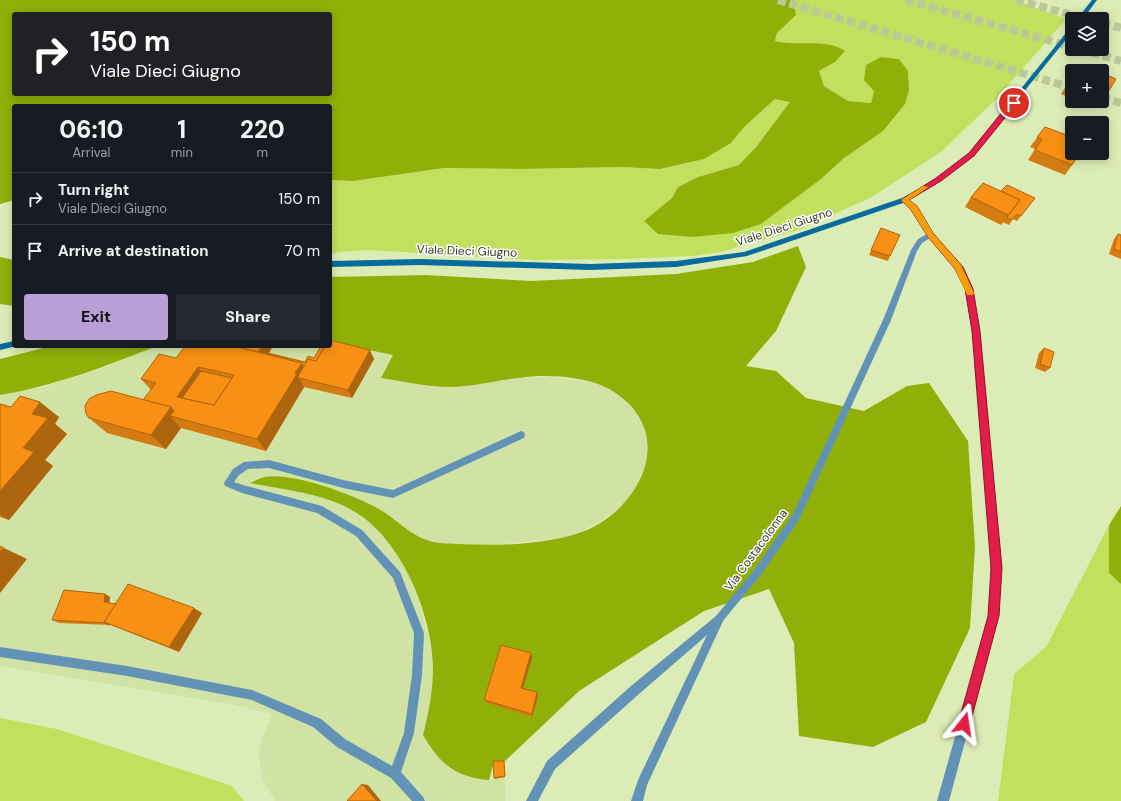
<!DOCTYPE html>
<meta charset="utf-8">
<style>
:root{--surface:#171b24;--page:#242831;--text:#f1f3f6;--muted:#9ea1a6;--line:#363941;--accent:#b8a0d7}
body{margin:0;font-family:"DM Sans",sans-serif;background:var(--page);color:var(--text);height:100vh;display:flex;flex-direction:column;font-size:15px;white-space:nowrap}
*{box-sizing:border-box;margin:0}
p{font-size:13px;color:var(--muted)}
.icon{flex:none;width:22px;height:22px;fill:none;stroke:currentColor;stroke-width:2;stroke-linecap:round;stroke-linejoin:round}
.map{position:relative;flex:1;overflow:hidden}
.side{position:absolute;left:12px;top:104px;width:320px;height:244px;display:flex;flex-direction:column;background:var(--surface);border-radius:4px;box-shadow:0 2px 10px #0003}
.side>*{flex:none}
.top-card{position:absolute;left:12px;top:12px;width:320px;height:84px;border-radius:4px;box-shadow:0 2px 10px #0003;background:#202124;color:#fff;overflow:hidden}
.fabs{position:absolute;left:1065px;top:12px;display:grid;gap:8px}
.fabs a{display:grid;place-items:center;width:44px;height:44px;border-radius:4px;background:var(--surface);box-shadow:0 2px 10px #0003;font-size:20px}
.pin{position:absolute;display:grid;place-items:center;width:34px;height:34px;color:#fff;margin:-17px;border:2px solid #fff;border-radius:50%;box-shadow:0 1px 4px #0007}
.me{position:absolute;width:44px;margin:-22px;rotate:15deg;stroke-linejoin:round;filter:drop-shadow(0 0 3px #0008)}
.turn{display:flex;align-items:center;gap:14px;height:84px;padding:0 12px;font-size:18px}
.turn .icon{width:52px;height:52px;stroke-width:2.5}
.turn b{display:block;font-size:28px;line-height:34px}
.eta{display:flex;justify-content:space-evenly;align-items:center;height:68px;text-align:center}
.eta b{font-size:24px;font-weight:800;line-height:28px}
.primary-button{display:flex;gap:8px;margin-top:auto;padding:8px 12px}
.primary-button a{flex:1;height:46px;border-radius:4px;background:var(--accent);color:#111;font-size:16px;font-weight:800;line-height:46px;text-align:center}
.primary-button a+a{background:var(--page);color:var(--text)}
ul{padding:0;list-style:none}
li{display:flex;align-items:center;gap:12px;height:52px;padding:0 12px;border-top:1px solid var(--line)}
li div{flex:1}
li b{display:block;font-size:15px}
li em{font-style:normal}
.map>svg:first-child{display:block}
</style>
<div class="map">
<svg width="1121" height="801" viewBox="0 0 1121 801">
<rect width="100%" height="100%" fill="#dcecb6"/>
<!-- built -->
<path fill="#d0e3a5" d="M 330,342 L 393,355 L 381,378 L 416,383 L 521,377 L 550,377 L 590,382 L 603,386 L 616,393 L 636,412 L 643,424 L 648,448 L 647,460 L 636,488 L 626,502 L 612,514 L 581,532 L 563,538 L 481,546 L 433,542 L 417,537 L 380,509 L 307,494 L 325,498 L 354,511 L 375,526 L 391,545 L 405,568 L 419,601 L 430,642 L 433,666 L 431,702 L 423,735 L 489,780 L 495,779 L 494,762 L 505,777 L 505,801 L 275,801 L 263,780 L 260,766 L 259,751 L 262,738 L 272,714 L 231,704 L 0,666 L 0,395 L 43,387 L 96,370 L 157,346 L 330,346 Z"/>
<!-- green -->
<g fill="#c1e15e">
<path d="M 794,0 L 1021,0 L 1023,3 L 1066,19 L 996,99 L 941,152 L 870,198 L 801,229 L 721,252 L 692,256 L 624,259 L 535,260 L 367,250 L 330,253 L 330,180 L 353,181 L 444,168 L 520,169 L 622,167 L 660,169 L 704,159 L 731,143 L 744,127 L 775,99 L 790,102 L 757,146 L 739,165 L 698,177 L 678,187 L 672,198 L 644,221 L 761,224 L 821,179 L 844,158 L 899,59 L 881,57 L 866,65 L 874,91 L 871,103 L 848,101 L 824,86 L 819,71 L 835,62 L 789,44 L 775,41 L 777,33 L 796,15 Z"/>
<path d="M 1109,525 L 1109,573 L 1121,584 L 1121,801 L 998,801 L 1014,674 L 1046,647 Z"/>
<path d="M 0,718 L 57,729 L 232,786 L 244,801 L 0,801 Z"/>
</g>
<!-- forest -->
<g fill="#90af08" fill-rule="evenodd">
<path d="M 0,0 L 794,0 L 796,15 L 777,33 L 775,41 C 797,47 826,38 845,51 L 835,62 L 819,71 L 824,86 L 848,101 L 871,103 L 874,91 L 864,80 L 866,65 L 881,57 L 899,59 L 908,71 L 909,90 L 905,104 L 883,131 L 844,158 L 821,179 L 761,224 L 733,233 L 693,237 L 658,234 L 644,221 L 672,198 L 678,187 L 698,177 L 739,165 L 757,146 L 790,102 L 775,99 L 744,127 L 731,143 L 704,159 L 660,169 L 622,167 L 520,169 L 444,168 L 353,181 L 330,180 L 330,106 L 14,106 L 14,200 L 0,204 ZM 14,14 L 330,14 L 330,94 L 14,94 Z"/>
<path d="M 798,246 L 806,267 L 776,331 L 746,366 L 776,371 L 806,398 L 864,411 L 907,386 L 929,383 L 968,441 L 975,547 L 970,628 L 926,722 L 873,747 L 799,736 L 794,643 L 769,589 L 704,611 L 579,691 L 504,762 L 494,762 L 489,780 C 455,777 440,764 423,735 C 429,712 433,690 433,666 C 432,614 401,539 355,512 C 324,493 285,490 250,483 C 255,481 260,478 265,477 C 293,472 354,495 379,509 C 397,519 409,535 430,541 C 439,544 449,543 457,544 C 496,546 539,545 576,534 C 628,519 673,453 631,406 C 623,398 613,390 603,386 C 579,376 544,374 519,378 C 496,380 473,387 450,387 C 427,387 403,381 381,378 L 393,355 L 330,342 L 330,277 L 426,275 L 532,281 L 676,274 L 753,262 Z"/>
<path d="M 0,257 L 14,260 L 14,306 L 0,304 Z"/>
<path d="M 51,346 L 157,346 C 106,366 55,386 0,395 L 0,359 Z"/>
<path d="M 1121,506 L 1121,584 L 1109,573 L 1109,525 Z"/>
</g>
<g fill="none" stroke-linecap="round" stroke-linejoin="round">
<!-- trunk-tunnel -->
<g stroke="#bbc999" stroke-width="8" stroke-dasharray="8 4" stroke-linecap="butt">
<path d="M 1016,0 L 1087,19"/>
<path d="M 1102,23 L 1121,28"/>
</g>
<!-- motorway-tunnel -->
<g stroke="#bbc999" stroke-width="8" stroke-dasharray="8 4" stroke-linecap="butt">
<path d="M 778,0 L 1072,88"/>
<path d="M 906,0 L 1072,47"/>
<path d="M 1080,49 L 1121,61"/>
<path d="M 1102,97 L 1121,103"/>
</g>
<!-- service -->
<g fill="#6293b7" fill-rule="evenodd">
<path d="M 521,431 L 524,432 L 525,435 L 524,438 L 393,498 L 343,488 L 269,468 L 248,469 L 239,475 L 234,482 L 243,485 L 322,506 L 362,530 L 400,572 L 424,633 L 422,675 L 414,733 L 401,772 L 423,797 L 425,801 L 412,801 L 391,778 L 337,747 L 313,727 L 252,700 L 127,676 L 0,657 L 0,647 L 127,666 L 252,690 L 321,719 L 345,739 L 392,766 L 404,733 L 412,675 L 414,633 L 393,578 L 356,536 L 317,513 L 242,493 L 225,486 L 224,483 L 233,469 L 244,462 L 269,460 L 343,480 L 393,490 Z"/>
<path d="M 719,614 L 722,616 L 724,619 L 647,785 L 643,801 L 631,801 L 638,780 L 716,616 Z"/>
</g>
<!-- minor -->
<path fill="#6293b7" fill-rule="evenodd" d="M 902,198 L 906,198 L 916,206 L 933,233 L 961,265 L 973,289 L 980,331 L 1002,568 L 999,616 L 949,801 L 937,801 L 989,616 L 992,568 L 972,331 L 965,289 L 956,268 L 930,238 L 922,243 L 917,251 L 891,320 L 799,520 L 760,576 L 722,622 L 639,694 L 555,769 L 538,801 L 526,801 L 547,761 L 631,686 L 716,616 L 754,570 L 793,514 L 883,320 L 911,250 L 918,239 L 927,234 L 912,210 L 902,202 Z"/>
<!-- secondary -->
<g fill="#096a9e" fill-rule="evenodd">
<path d="M 1092,0 L 1097,0 L 1083,19 L 1077,19 Z"/>
<path d="M 1072,27 L 1072,32 L 973,155 L 940,181 L 906,202 L 747,256 L 676,267 L 590,270 L 420,265 L 330,267 L 330,261 L 420,259 L 590,264 L 676,261 L 744,252 L 902,198 L 936,179 L 969,153 L 1070,28 Z"/>
<path d="M 14,341 L 14,346 L 17,346 L 0,350 L 0,344 Z"/>
</g>
</g>
<!-- wall -->
<g fill="#d47c11">
<path d="M 1102,73 L 1105,97 L 1102,101 Z"/>
<path d="M 1072,77 L 1072,99 L 1061,94 Z"/>
<path d="M 1077,101 L 1102,101 L 1097,107 L 1085,103 L 1084,104 Z"/>
<path d="M 1045,127 L 1072,165 L 1065,175 L 1028,160 L 1035,149 L 1030,147 Z"/>
<path d="M 1001,191 L 1035,198 L 1017,221 L 1013,219 L 1009,225 L 1003,222 L 1007,217 L 1001,225 L 965,207 L 971,197 Z"/>
<path d="M 881,228 L 890,256 L 888,261 L 869,255 Z"/>
<path d="M 1118,234 L 1121,235 L 1121,259 L 1109,254 L 1114,239 Z"/>
<path d="M 273,346 L 269,353 L 305,362 L 314,358 L 374,359 L 352,398 L 304,387 L 266,451 L 181,428 L 166,449 L 107,433 L 89,418 L 143,400 L 151,390 L 141,379 L 176,358 Z"/>
<path d="M 1044,348 L 1050,368 L 1045,372 L 1035,368 L 1039,353 Z"/>
<path d="M 0,404 L 11,407 L 59,417 L 55,424 L 67,434 L 45,460 L 53,466 L 9,520 L 0,517 Z"/>
<path d="M 105,594 L 110,597 L 109,603 L 202,613 L 179,652 L 111,625 L 59,623 L 52,620 Z"/>
<path d="M 531,653 L 532,658 L 523,688 L 537,692 L 538,696 L 532,717 L 486,703 L 484,700 Z"/>
<path d="M 504,762 L 505,777 L 495,779 L 494,778 Z"/>
</g>
<!-- shaded-wall -->
<g fill="#ad650e">
<path d="M 262,346 L 273,346 L 264,360 L 256,355 Z"/>
<path d="M 370,350 L 374,359 L 352,398 L 348,390 Z"/>
<path d="M 302,363 L 306,371 L 299,378 L 304,387 L 266,451 L 257,439 L 295,373 Z"/>
<path d="M 198,367 L 208,380 L 192,403 L 177,397 Z"/>
<path d="M 40,402 L 59,417 L 55,424 L 67,434 L 45,460 L 53,466 L 9,520 L 0,515 L 0,491 L 23,448 L 32,414 Z"/>
<path d="M 171,407 L 182,419 L 170,416 L 181,428 L 166,449 L 151,435 Z"/>
<path d="M 4,548 L 27,559 L 0,593 L 0,552 Z"/>
<path d="M 105,594 L 110,597 L 109,605 L 104,602 Z"/>
<path d="M 194,608 L 202,613 L 179,652 L 169,647 Z"/>
<path d="M 531,653 L 532,658 L 522,691 L 521,688 Z"/>
<path d="M 537,692 L 538,696 L 532,717 L 532,714 Z"/>
<path d="M 362,784 L 368,785 L 381,801 L 377,801 Z"/>
</g>
<!-- building -->
<g fill="#f79014" stroke="#ad650e" fill-rule="evenodd">
<path d="M 1079,67 L 1092,71 L 1076,71 Z"/>
<path d="M 1102,73 L 1116,79 L 1105,97 L 1102,96 Z"/>
<path d="M 1072,77 L 1072,86 L 1068,84 Z"/>
<path d="M 1045,127 L 1072,137 L 1072,153 L 1080,153 L 1072,165 L 1035,150 L 1042,139 L 1037,137 Z"/>
<path d="M 983,183 L 1020,200 L 1008,215 L 971,197 Z"/>
<path d="M 1007,185 L 1035,198 L 1021,216 L 1017,214 L 1012,220 L 1007,217 L 1020,200 L 1001,191 Z"/>
<path d="M 881,228 L 900,235 L 890,256 L 871,250 Z"/>
<path d="M 1118,234 L 1121,235 L 1121,252 L 1114,249 Z"/>
<path d="M 330,340 L 370,350 L 348,390 L 299,378 L 298,376 L 308,359 L 316,361 L 325,346 L 330,346 Z"/>
<path d="M 185,346 L 234,346 L 302,363 L 295,373 L 297,374 L 257,439 L 170,416 L 174,411 L 171,407 L 143,400 L 156,383 L 141,379 L 159,354 L 176,358 ZM 198,367 L 234,375 L 214,405 L 177,397 Z"/>
<path d="M 234,346 L 262,346 L 258,352 Z"/>
<path d="M 321,346 L 325,346 L 316,361 L 308,359 L 304,367 L 302,363 L 263,353 L 263,352 L 305,362 L 308,356 L 314,358 Z"/>
<path d="M 1044,348 L 1054,352 L 1050,368 L 1040,364 Z"/>
<path d="M 201,371 L 232,378 L 214,405 L 182,398 Z"/>
<path d="M 111,391 L 171,407 L 151,435 L 89,418 L 86,414 L 85,406 L 89,399 L 96,395 Z"/>
<path d="M 20,396 L 40,402 L 32,414 L 48,418 L 23,448 L 34,452 L 0,491 L 0,404 L 11,407 Z"/>
<path d="M 0,546 L 4,548 L 0,552 Z"/>
<path d="M 128,584 L 194,608 L 169,647 L 104,622 Z"/>
<path d="M 64,590 L 105,594 L 104,602 L 116,604 L 104,622 L 109,625 L 105,623 L 52,620 Z"/>
<path d="M 501,645 L 531,653 L 521,688 L 537,692 L 532,714 L 484,700 Z"/>
<path d="M 493,761 L 504,761 L 505,776 L 494,778 Z"/>
<path d="M 362,784 L 377,801 L 347,801 Z"/>
</g>
<!-- route -->
<path fill="#e11d48" stroke="#92132f" d="M 1011,101 L 1017,103 L 974,156 L 941,181 L 909,200 L 917,206 L 933,233 L 963,267 L 973,289 L 980,331 L 1002,568 L 999,616 L 970,724 L 969,728 L 964,730 L 960,728 L 958,724 L 988,616 L 991,568 L 972,331 L 965,289 L 955,269 L 928,237 L 911,210 L 901,200 L 936,178 L 969,153 Z"/>
<!-- slow -->
<path fill="#f59e0b" d="M 923,186 L 929,187 L 909,200 L 917,206 L 933,233 L 961,265 L 974,293 L 973,295 L 967,295 L 955,269 L 928,237 L 911,210 L 901,200 Z"/>
<g text-anchor="middle" stroke-width="3" stroke-linejoin="round" paint-order="stroke">
<!-- street labels -->
<g font-size="12" fill="#353b25" stroke="#fff">
<text transform="translate(784 227) rotate(-18)" y="4">Viale Dieci Giugno</text>
<text transform="translate(467 251) rotate(2)" y="4">Viale Dieci Giugno</text>
<text transform="translate(756 550) rotate(-54)" y="4">Via Costacolonna</text>
</g>
</g>
</svg>
<div class="fabs">
<a><svg class="icon" aria-label="layers" viewBox="0 0 24 24"><path d="M12 4l9 5-9 5-9-5zM3 14l9 5 9-5"/></svg></a>
<a>+</a>
<a>−</a>
</div>
<div class="pin" style="left:1014px;top:103px;background:#d93025"><svg class="icon" aria-label="arrive" viewBox="0 0 24 24"><path d="M6 21V4h12l-3 4 3 4H6"/></svg></div>
<svg class="me" style="left:964px;top:724px" viewBox="-20 -20 40 40"><path d="M0-17L14 15 0 8-14 15z" fill="#e11d48" stroke="#fff" stroke-width="4"/></svg>
<div class="top-card">
<div class="turn"><svg class="icon" aria-label="right" viewBox="0 0 24 24"><path d="M7 20v-9h11M14 6l5 5-5 5"/></svg><div><b>150 m</b>Viale Dieci Giugno</div></div>
</div>
<section class="side">
<div class="eta">
<div><b>06:10</b><p>Arrival</p></div>
<div><b>1</b><p>min</p></div>
<div><b>220</b><p>m</p></div>
</div>
<ul>
<li><svg class="icon" aria-label="right" viewBox="0 0 24 24"><path d="M7 20v-9h11M14 6l5 5-5 5"/></svg><div><b>Turn right</b><p>Viale Dieci Giugno</p></div><em>150 m</em></li>
<li><svg class="icon" aria-label="arrive" viewBox="0 0 24 24"><path d="M6 21V4h12l-3 4 3 4H6"/></svg><div><b>Arrive at destination</b></div><em>70 m</em></li>
</ul>
<div class="primary-button"><a>Exit</a><a>Share</a></div>
</section>
</div>
